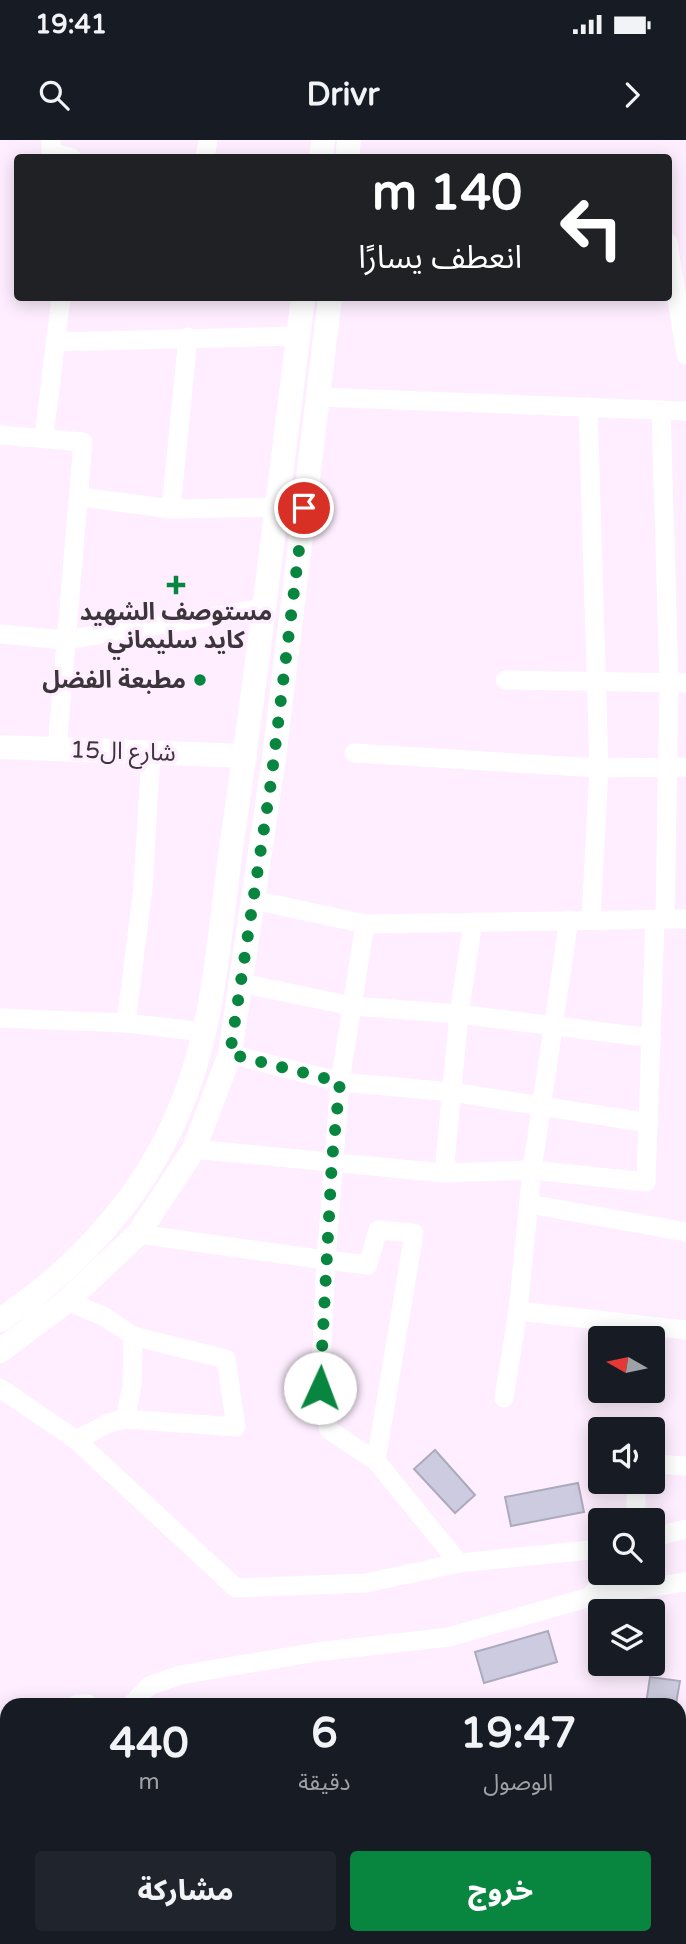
<!DOCTYPE html>
<html lang="ar">
<meta charset="utf-8">
<style>
:root{--surface:#171b24;--page:#20242c;--text:#f1f3f6;--muted:#9ea1a6;--accent:#08853f}
body{margin:0;font-family:"Varela Round","Noto Sans Arabic",sans-serif;background:var(--page);color:var(--text);direction:rtl;height:100vh;display:flex;flex-direction:column;font-size:26px;white-space:nowrap}
*{box-sizing:border-box;margin:0}
p{font-size:23px;color:var(--muted)}
.icon{flex:none;width:38px;height:38px;fill:none;stroke:currentColor;stroke-width:2;stroke-linecap:round;stroke-linejoin:round}
.map{position:relative;flex:1;overflow:hidden;direction:ltr}
.drawer{position:absolute;left:0px;top:1558px;width:686px;height:247px;display:flex;flex-direction:column;background:var(--surface);border-radius:21px 21px 0 0;box-shadow:0 4px 18px #0003;direction:rtl}
.drawer>*{flex:none}
.top-card{position:absolute;left:14px;top:14px;width:658px;height:147px;border-radius:7px;box-shadow:0 4px 18px #0003;direction:rtl;background:#202124;color:#fff;overflow:hidden}
.needle{width:46px;rotate:279deg}
.tools{position:absolute;left:588px;top:1186px;display:grid;gap:14px}
.tools a{display:grid;place-items:center;width:77px;height:77px;border-radius:7px;background:var(--surface);box-shadow:0 4px 18px #0003;font-size:35px}
.pin{position:absolute;display:grid;place-items:center;width:60px;height:60px;color:#fff;margin:-30px;border:4px solid #fff;border-radius:50%;box-shadow:0 2px 7px #0007}
.me{position:absolute;width:77px;margin:-38px;rotate:2deg;stroke-linejoin:round;filter:drop-shadow(0 0 5px #0008)}
.turn{display:flex;align-items:center;gap:24px;height:147px;padding:0 35px;font-size:32px}
.turn .icon{width:91px;height:91px;stroke-width:2.5}
.turn b{display:block;font-size:49px;line-height:60px}
.eta{display:flex;justify-content:space-evenly;align-items:center;height:119px;text-align:center}
.eta b{font-size:42px;font-weight:800;line-height:49px}
.button{display:flex;gap:14px;margin-top:auto;padding:14px 35px}
.button a{flex:1;height:80px;border-radius:7px;background:var(--accent);color:#fff;font-size:28px;font-weight:800;line-height:80px;text-align:center}
.button a+a{background:var(--page);color:var(--text)}
.status{display:flex;justify-content:space-between;align-items:center;height:49px;padding:0 35px;background:var(--surface);direction:ltr}
.status svg{height:19px;fill:currentColor}
header{display:flex;justify-content:space-between;align-items:center;height:91px;padding:0 35px;background:var(--surface);font-size:32px;font-weight:800}
.map>svg:first-child{display:block}
</style>
<div class="status"><b>19:41</b><svg viewBox="0 0 49 12"><path d="M0 12V9h3v3zM5 12V6h3v6zM10 12V3h3v9zM15 12V0h3v12zM26 1h20v11H26zM47 4h2v5h-2z"/></svg></div>
<header><svg class="icon" aria-label="forward" viewBox="0 0 24 24"><path d="M9 5l7 7-7 7"/></svg>Drivr<svg class="icon" aria-label="search" viewBox="0 0 24 24"><circle cx="10" cy="10" r="6"/><path d="M15 15l6 6"/></svg></header>
<div class="map">
<svg width="686" height="1804" viewBox="0 0 686 1804">
<rect width="100%" height="100%" fill="#feeeff"/>
<!-- building -->
<g fill="#cdcbdf" stroke="#acaabe" stroke-width="2">
<path d="M 435,1310 L 475,1355 L 455,1373 L 414,1329 Z"/>
<path d="M 578,1343 L 584,1372 L 511,1386 L 505,1357 Z"/>
<path d="M 548,1491 L 557,1522 L 484,1543 L 475,1512 Z"/>
<path d="M 650,1537 L 680,1541 L 676,1564 L 646,1564 Z"/>
</g>
<g fill="none" stroke-linecap="round" stroke-linejoin="round">
<!-- minor -->
<g stroke="#fff" stroke-width="19">
<path d="M 51,0 L 51,12 L 72,18"/>
<path d="M 205,18 L 208,0"/>
<path d="M 668,103 L 686,215"/>
<path d="M 56,202 L 298,196"/>
<path d="M 318,257 L 686,271"/>
<path d="M 588,267 L 599,628 L 591,779"/>
<path d="M 661,270 L 669,543 L 665,779"/>
<path d="M 0,295 L 83,302 L 57,609"/>
<path d="M 44,296 L 61,158"/>
<path d="M 81,357 L 171,369 L 277,367"/>
<path d="M 171,369 L 188,197"/>
<path d="M 0,494 L 65,500 L 264,468"/>
<path d="M 505,540 L 686,543"/>
<path d="M 354,613 L 599,628 L 686,627"/>
<path d="M 254,760 L 365,784 L 686,779"/>
<path d="M 365,784 L 340,942 L 326,1120 L 368,1125 L 378,1090 L 414,1093 L 376,1321"/>
<path d="M 241,843 L 352,866 L 459,874 L 652,898"/>
<path d="M 0,878 L 126,883 L 205,892"/>
<path d="M 126,883 L 143,748 L 151,612"/>
<path d="M 230,914 L 340,942 L 452,952 L 649,983"/>
<path d="M 194,1009 L 444,1033 L 532,1030 L 646,1042 L 655,779"/>
<path d="M 444,1033 L 459,874 L 473,782"/>
<path d="M 529,1064 L 686,1092"/>
<path d="M 138,1094 L 326,1120 L 320,1248 L 329,1290 L 376,1321 L 459,1423"/>
<path d="M 67,1161 L 105,1177 L 133,1196 L 132,1246 L 125,1279 L 109,1283 L 76,1300"/>
<path d="M 518,1171 L 686,1190"/>
<path d="M 0,1248 L 76,1300 L 236,1448 L 366,1443 L 459,1423 L 600,1409"/>
<path d="M 504,1258 L 518,1171 L 532,1030 L 569,780"/>
<path d="M 125,1279 L 236,1287 L 226,1219 L 133,1196"/>
<path d="M 653,1324 L 686,1326"/>
<path d="M 636,1342 L 636,1381"/>
<path d="M 653,1397 L 686,1389"/>
<path d="M 590,1457 L 607,1433"/>
<path d="M 77,1564 L 88,1564"/>
<path d="M 132,1564 L 149,1546 L 180,1535 L 317,1512 L 449,1497 L 590,1457 L 686,1442"/>
<path d="M 0,1594 L 7,1592"/>
<path d="M 0,1674 L 7,1668"/>
<path d="M 679,1771 L 686,1763"/>
<path d="M 651,1804 L 657,1797"/>
</g>
<!-- major -->
<g stroke="#fff" stroke-width="24">
<path d="M 321,18 L 323,0"/>
<path d="M 347,18 L 349,0"/>
<path d="M 0,607 L 245,616"/>
<path d="M 0,1180 C 77,1129 142,1058 178,973 C 215,889 219,792 232,702 C 259,521 280,339 303,158"/>
<path d="M 0,1211 L 67,1161 L 138,1094 L 194,1009 L 230,914 L 274,618 L 330,158"/>
</g>
</g>
<g fill="none" stroke-linecap="round" stroke-linejoin="round">
<!-- route -->
<path stroke="#08853f" stroke-width="12" stroke-dasharray="0 21.6" d="M 304,368 L 271,642 L 230,914 L 340,942 L 332,1020 L 320,1248"/>
</g>
<!-- markers -->
<g fill="#08853f" stroke="#feeeff" stroke-width="2.5">
<path d="M172.5 434.5h7v7h7v7h-7v7h-7v-7h-7v-7h7z"/>
<circle cx="200" cy="540" r="7"/>
</g>
<g text-anchor="middle" stroke-width="7" stroke-linejoin="round" paint-order="stroke">
<!-- poi labels -->
<g font-size="24" font-weight="bold" fill="#3c363c" stroke="#feeeff">
<text x="176" y="480">مستوصف الشهيد<tspan x="176" dy="28">كايد سليماني</tspan></text>
<text x="186" y="548" text-anchor="end">مطبعة الفضل</text>
</g>
<!-- street labels -->
<g font-size="24" fill="#3c363c" stroke="#feeeff">
<text transform="translate(123 611) rotate(2)" y="8">شارع ال15</text>
</g>
</g>
</svg>
<div class="tools">
<a><svg class="needle" viewBox="-14 -14 28 28"><path d="M0-13l5 13h-10z" fill="#e53935"/><path d="M0 13l5-13h-10z" fill="#9ea1a6"/></svg></a>
<a><svg class="icon" aria-label="sound" viewBox="0 0 24 24"><path d="M4 9h4l5-4v14l-5-4H4zM17 9q2 3 0 6"/></svg></a>
<a><svg class="icon" aria-label="search" viewBox="0 0 24 24"><circle cx="10" cy="10" r="6"/><path d="M15 15l6 6"/></svg></a>
<a><svg class="icon" aria-label="layers" viewBox="0 0 24 24"><path d="M12 4l9 5-9 5-9-5zM3 14l9 5 9-5"/></svg></a>
</div>
<div class="pin" style="left:304px;top:368px;background:#d93025"><svg class="icon" aria-label="arrive" viewBox="0 0 24 24"><path d="M6 21V4h12l-3 4 3 4H6"/></svg></div>
<svg class="me" style="left:320px;top:1248px" viewBox="-20 -20 40 40"><circle r="19" fill="#fff"/><path d="M0-13L10 11 0 6-10 11z" fill="#08853f"/></svg>
<div class="top-card">
<div class="turn"><svg class="icon" aria-label="left" viewBox="0 0 24 24"><path d="M17 20v-9H6M10 6l-5 5 5 5"/></svg><div><b>140 m</b>انعطف يسارًا</div></div>
</div>
<section class="drawer">
<div class="eta">
<div><b>19:47</b><p>الوصول</p></div>
<div><b>6</b><p>دقيقة</p></div>
<div><b>440</b><p>m</p></div>
</div>
<div class="button"><a>خروج</a><a>مشاركة</a></div>
</section>
</div>
